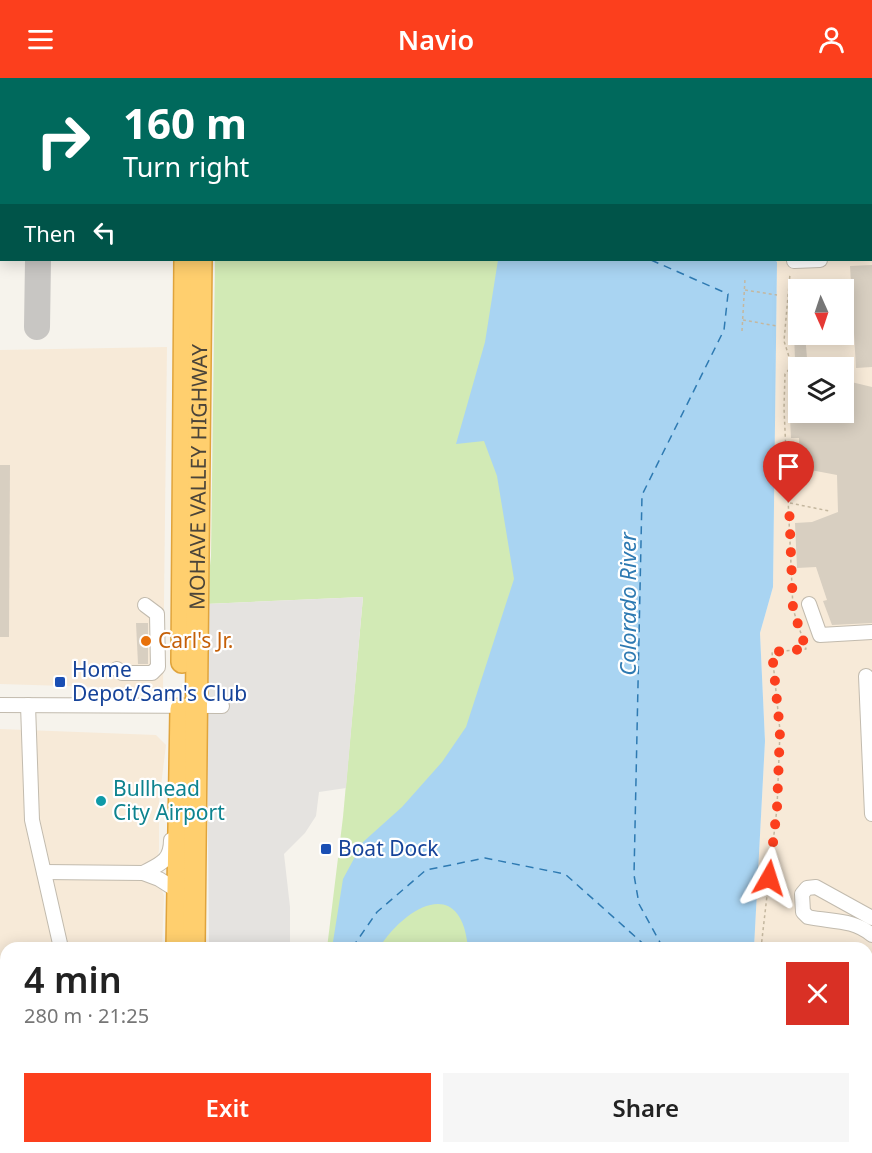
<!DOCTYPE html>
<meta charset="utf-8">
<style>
:root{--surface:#fff;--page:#f6f6f6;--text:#222;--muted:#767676;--accent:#fc3f1d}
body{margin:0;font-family:"Noto Sans",sans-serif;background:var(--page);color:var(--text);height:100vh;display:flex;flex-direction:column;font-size:22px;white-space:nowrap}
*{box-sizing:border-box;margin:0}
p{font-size:20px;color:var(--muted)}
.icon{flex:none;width:33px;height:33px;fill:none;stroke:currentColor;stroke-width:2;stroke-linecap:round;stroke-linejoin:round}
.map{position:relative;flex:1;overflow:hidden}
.side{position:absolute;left:0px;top:864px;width:873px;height:212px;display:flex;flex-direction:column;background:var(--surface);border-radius:18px 18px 0 0;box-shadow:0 3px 15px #0003}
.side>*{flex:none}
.guide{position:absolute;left:0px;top:0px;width:873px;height:183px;box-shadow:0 3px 15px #0003;background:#00695c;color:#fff;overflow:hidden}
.needle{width:39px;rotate:177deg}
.buttons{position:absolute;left:788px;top:201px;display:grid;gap:12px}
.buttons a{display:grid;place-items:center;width:66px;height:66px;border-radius:0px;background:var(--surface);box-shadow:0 3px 15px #0003;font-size:30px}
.pin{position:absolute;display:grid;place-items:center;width:51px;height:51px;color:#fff;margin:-62px -26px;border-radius:50% 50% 50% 0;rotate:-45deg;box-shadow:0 0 6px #0007}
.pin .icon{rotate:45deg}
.me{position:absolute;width:66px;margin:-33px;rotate:6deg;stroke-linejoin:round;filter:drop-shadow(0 0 4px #0008)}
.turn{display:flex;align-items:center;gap:21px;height:126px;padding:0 24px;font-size:27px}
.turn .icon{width:78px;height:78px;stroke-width:2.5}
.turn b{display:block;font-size:42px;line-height:51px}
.then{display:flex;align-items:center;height:57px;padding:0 24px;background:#0003;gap:12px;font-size:22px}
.round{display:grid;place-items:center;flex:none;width:63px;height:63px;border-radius:0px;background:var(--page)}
.head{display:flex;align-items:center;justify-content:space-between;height:102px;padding:0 24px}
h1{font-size:36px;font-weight:600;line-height:45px}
.cta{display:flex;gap:12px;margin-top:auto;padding:12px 24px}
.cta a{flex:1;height:69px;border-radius:0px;background:var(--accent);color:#fff;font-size:24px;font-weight:600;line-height:69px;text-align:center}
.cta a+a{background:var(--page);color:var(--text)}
header{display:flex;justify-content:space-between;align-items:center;height:78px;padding:0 24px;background:var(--accent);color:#fff;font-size:27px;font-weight:600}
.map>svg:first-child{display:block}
</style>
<header><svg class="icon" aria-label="menu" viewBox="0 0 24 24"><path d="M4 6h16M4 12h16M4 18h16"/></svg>Navio<svg class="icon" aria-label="person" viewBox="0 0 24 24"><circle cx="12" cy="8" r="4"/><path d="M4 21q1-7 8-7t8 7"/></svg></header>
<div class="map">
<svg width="872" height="1075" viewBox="0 0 872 1075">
<rect width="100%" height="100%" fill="#f6f3ec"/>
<!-- commercial -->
<g fill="#f7ead8" fill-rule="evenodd">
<path d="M 755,0 L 872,0 L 872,1075 L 732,1075 L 732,1070 L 867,1070 L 867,870 L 754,870 L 765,663 L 760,555 L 773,509 L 777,184 L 775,182 L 872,182 L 872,2 ZM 798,212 L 843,212 L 843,256 L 798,256 ZM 798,290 L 843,290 L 843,334 L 798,334 Z"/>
<path d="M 167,269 L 163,611 L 0,606 L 0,272 Z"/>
<path d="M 0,651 L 156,657 L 166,667 L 159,724 L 159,771 L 156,796 L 164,818 L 162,870 L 6,870 L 6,994 L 0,994 Z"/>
<rect x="52" y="1070" width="100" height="5"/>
</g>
<!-- green -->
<g fill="#d2eab5">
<rect x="216" y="0" width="312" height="2"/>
<path d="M 215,182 L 533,182 L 530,870 L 327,870 L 343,739 L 363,519 L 206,526 L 211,478 Z"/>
<rect x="292" y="1070" width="222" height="5"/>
</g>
<!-- parking -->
<g fill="#e5e3e0">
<path d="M 363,519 L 346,710 L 319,714 L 316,738 L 305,755 L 284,776 L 290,829 L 290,870 L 209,870 L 206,526 Z"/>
<rect x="209" y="1070" width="83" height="5"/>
</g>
<!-- water -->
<g fill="#a9d4f2">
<path d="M 506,0 L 755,0 L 506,1 Z"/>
<path d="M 498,182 L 775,182 L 777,184 L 773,509 L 760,555 L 765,663 L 754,870 L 468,870 C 461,796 405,829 379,870 L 332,870 L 343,801 L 363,764 L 402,729 L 442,684 L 466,649 L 514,501 L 497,398 L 484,363 L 456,366 L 485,264 Z"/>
<path d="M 450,1070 L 731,1070 L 730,1075 L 456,1075 Z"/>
</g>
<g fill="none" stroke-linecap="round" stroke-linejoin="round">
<!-- ferry -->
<g stroke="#2e7ab2" stroke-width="1.5" stroke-dasharray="8 6" stroke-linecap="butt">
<path d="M 652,2 L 653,0"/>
<path d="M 651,182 L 728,216 L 724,252 L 642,417 L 634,797 L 639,826 L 663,870"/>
<path d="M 352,870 L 377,834 L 426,792 L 485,780 L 565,796 L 648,870"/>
</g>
<!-- taxiway -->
<g stroke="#c8c6c3" stroke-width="26">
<path d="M 41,2 L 41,0"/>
<path d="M 37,249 L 38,182"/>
</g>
</g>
<!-- building -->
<g fill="#d8cfc1">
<path d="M 872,187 L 872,289 L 856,290 L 850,188 Z"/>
<path d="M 794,256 L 805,256 L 807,280 L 795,281 Z"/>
<path d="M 798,296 L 798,334 L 843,334 L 843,302 L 872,309 L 872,545 L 832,547 L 823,523 L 827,522 L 816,489 L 797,490 L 795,445 L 812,444 L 838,434 L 837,397 L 800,390 L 799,360 L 791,360 L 788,301 Z"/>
<path d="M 0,387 L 10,387 L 9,559 L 0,559 Z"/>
<path d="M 136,545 L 148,545 L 148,586 L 138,586 Z"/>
</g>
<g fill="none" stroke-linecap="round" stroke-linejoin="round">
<!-- minor casing -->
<g stroke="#c2bbae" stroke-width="16">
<g id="minor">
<path d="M 794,183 L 820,182"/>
<path d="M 809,526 L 820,557 L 872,554"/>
<path d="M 117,591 L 122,595 L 152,595 L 158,589 L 157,536 L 145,527"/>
<path d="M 866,598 L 872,736"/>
<path d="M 0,627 L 222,628"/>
<path d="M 28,627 L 32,742 L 61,870"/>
<path d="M 44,794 L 143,795 L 159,801 L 178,813"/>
<path d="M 143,795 C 160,786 171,783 171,762"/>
<path d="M 872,840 L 816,809 L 807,810 L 802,816 L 803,834 L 808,839 C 832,844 853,841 872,857"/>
<path d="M 41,1075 L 42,1070"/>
</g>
</g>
<!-- highway casing -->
<g stroke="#e0a43c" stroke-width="24">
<g id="highway">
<path d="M 203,0 L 203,2"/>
<path d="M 186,2 L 186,0"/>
<path d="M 182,584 L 185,182"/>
<path d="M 177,870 L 181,631"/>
<path id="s1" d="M 194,870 L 201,182"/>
<path d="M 174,1075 L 174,1070"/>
<path d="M 193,1075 L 193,1070"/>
</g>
</g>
<!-- path -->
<g stroke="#c4b79f" stroke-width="1.5" stroke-dasharray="3 3" stroke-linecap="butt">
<path d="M 783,2 L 784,0"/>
<path d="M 745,212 L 777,217"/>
<path d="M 743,242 L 777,248"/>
<path d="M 742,253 L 745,201"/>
<path d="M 790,425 L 829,433"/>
<path d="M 761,870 L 777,730 L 780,653 L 772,574 L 806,571 L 793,531 L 784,330 L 785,296 L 792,288 L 784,263 L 790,196"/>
<path d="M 735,1070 L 736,1075"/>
</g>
<!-- minor -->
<use href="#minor" stroke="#fff" stroke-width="14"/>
<!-- highway -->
<use href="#highway" stroke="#ffcf6e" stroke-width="21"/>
</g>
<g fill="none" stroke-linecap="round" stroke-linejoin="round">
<!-- route -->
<path stroke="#fc3f1d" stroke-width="10" stroke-dasharray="0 18" d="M 769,800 L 777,730 L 780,653 L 772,574 L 806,571 L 793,531 L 789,425"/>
</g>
<!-- markers -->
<circle fill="#e8710a" stroke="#fff" stroke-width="2" cx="146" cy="563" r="6"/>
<g fill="#1a4fb4" stroke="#fff" stroke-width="2">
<rect x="54" y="598" width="12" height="12" rx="3"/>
<rect x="320" y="765" width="12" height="12" rx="3"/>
</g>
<circle fill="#0f9aa8" stroke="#fff" stroke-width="2" cx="101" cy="723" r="6"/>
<g text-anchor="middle" stroke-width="4.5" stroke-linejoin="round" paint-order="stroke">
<!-- street labels -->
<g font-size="21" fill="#4b4439" stroke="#fff">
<text dy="7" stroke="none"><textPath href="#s1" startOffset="471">MOHAVE VALLEY HIGHWAY</textPath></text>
</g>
<!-- food labels -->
<g font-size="21" fill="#c56008" stroke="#fff" text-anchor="start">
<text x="158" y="570">Carl's Jr.</text>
</g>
<!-- transit labels -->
<g font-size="21" fill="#164399" stroke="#fff" text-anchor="start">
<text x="72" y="599">Home<tspan x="72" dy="24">Depot/Sam's Club</tspan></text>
<text x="338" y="778">Boat Dock</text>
</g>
<!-- culture labels -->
<g font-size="21" fill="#0d838f" stroke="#fff" text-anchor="start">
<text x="113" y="718">Bullhead<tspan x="113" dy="24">City Airport</tspan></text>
</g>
<!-- water labels -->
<g font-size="22" font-style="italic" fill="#2e7ab2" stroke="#fff">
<text transform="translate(628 526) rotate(-90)" y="8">Colorado River</text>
</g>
</g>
</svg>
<div class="buttons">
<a><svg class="needle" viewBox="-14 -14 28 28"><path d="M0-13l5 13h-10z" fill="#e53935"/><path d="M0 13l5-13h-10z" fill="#767676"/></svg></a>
<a><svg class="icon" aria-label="layers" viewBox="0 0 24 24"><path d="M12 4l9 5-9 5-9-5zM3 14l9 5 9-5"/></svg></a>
</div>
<div class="pin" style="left:789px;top:425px;background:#d93025"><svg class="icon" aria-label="arrive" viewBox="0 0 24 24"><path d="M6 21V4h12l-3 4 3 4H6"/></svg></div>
<svg class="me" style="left:769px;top:800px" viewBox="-20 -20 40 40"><path d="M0-17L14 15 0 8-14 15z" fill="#fc3f1d" stroke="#fff" stroke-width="4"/></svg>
<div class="guide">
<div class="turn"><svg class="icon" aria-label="right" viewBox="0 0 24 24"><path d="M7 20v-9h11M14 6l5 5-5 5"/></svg><div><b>160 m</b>Turn right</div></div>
<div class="then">Then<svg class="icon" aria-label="left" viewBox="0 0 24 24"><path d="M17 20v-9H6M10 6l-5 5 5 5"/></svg></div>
</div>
<section class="side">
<div class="head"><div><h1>4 min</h1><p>280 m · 21:25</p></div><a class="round" style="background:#d93025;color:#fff"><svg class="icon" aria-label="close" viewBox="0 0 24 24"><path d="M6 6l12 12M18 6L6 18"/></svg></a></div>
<div class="cta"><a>Exit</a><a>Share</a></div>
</section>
</div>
